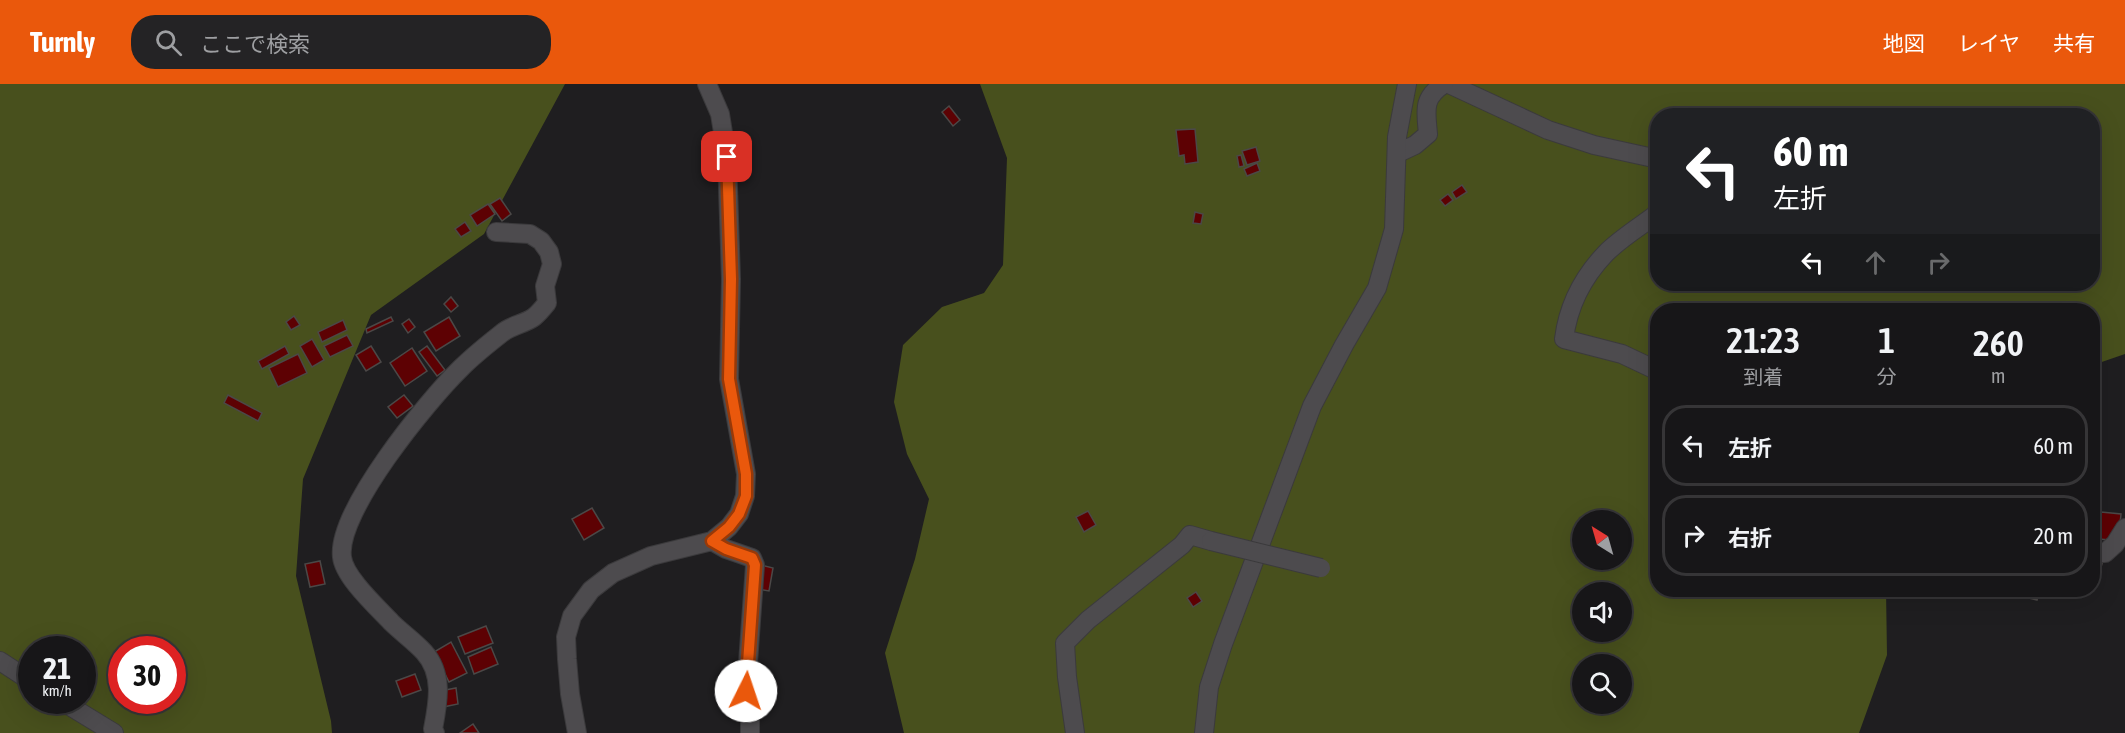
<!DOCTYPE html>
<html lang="ja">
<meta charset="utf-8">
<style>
:root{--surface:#171618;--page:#242325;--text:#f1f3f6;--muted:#9e9fa2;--line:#363537;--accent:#ea580c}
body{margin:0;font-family:"Asap Condensed","Noto Sans JP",sans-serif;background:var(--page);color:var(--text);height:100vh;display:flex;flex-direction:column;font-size:22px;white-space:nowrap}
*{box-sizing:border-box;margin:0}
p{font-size:20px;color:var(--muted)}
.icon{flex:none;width:33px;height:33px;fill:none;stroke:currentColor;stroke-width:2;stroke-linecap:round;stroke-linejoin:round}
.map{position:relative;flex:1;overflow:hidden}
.sheet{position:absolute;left:1650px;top:219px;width:450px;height:294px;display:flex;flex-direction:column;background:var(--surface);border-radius:24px;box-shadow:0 6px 24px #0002,0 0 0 2px var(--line)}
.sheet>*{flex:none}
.top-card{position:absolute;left:1650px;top:24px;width:450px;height:183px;border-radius:24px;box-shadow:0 6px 24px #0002,0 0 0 2px var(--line);background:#202124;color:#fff;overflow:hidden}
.needle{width:39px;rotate:323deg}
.tools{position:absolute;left:1572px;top:426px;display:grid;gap:12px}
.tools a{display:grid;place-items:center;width:60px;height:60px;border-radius:50%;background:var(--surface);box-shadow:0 6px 24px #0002,0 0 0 2px var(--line);font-size:30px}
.speed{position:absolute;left:18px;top:552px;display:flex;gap:12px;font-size:30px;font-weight:700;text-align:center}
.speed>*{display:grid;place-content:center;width:78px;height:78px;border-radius:50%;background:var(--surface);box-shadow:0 6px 24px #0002,0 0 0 2px var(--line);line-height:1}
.speed small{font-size:15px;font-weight:400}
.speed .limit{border:9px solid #d22;background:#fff;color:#111}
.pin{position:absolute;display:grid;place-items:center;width:51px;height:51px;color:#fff;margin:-26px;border-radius:12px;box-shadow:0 3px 9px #0006}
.me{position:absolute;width:66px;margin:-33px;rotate:4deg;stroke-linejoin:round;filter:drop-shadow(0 0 4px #0008)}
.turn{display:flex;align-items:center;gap:21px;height:126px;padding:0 24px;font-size:27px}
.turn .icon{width:78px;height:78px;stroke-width:2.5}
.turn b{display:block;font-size:42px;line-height:51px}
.lanes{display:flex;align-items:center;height:57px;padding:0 24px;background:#0003;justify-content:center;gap:30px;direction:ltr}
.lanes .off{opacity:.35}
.eta{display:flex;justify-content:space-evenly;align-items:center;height:102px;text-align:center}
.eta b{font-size:36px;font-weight:600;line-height:42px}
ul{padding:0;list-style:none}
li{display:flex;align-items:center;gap:18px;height:81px;margin:0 12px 9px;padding:0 12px;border:3px solid var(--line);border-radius:24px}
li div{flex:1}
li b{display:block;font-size:22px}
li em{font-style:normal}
header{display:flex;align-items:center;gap:36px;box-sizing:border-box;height:84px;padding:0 30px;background:var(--accent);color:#fff}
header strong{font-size:28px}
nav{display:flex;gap:33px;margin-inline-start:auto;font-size:21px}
.search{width:420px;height:54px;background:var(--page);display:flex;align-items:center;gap:15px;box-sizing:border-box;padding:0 21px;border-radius:24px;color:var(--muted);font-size:22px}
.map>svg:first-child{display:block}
</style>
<header>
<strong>Turnly</strong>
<div class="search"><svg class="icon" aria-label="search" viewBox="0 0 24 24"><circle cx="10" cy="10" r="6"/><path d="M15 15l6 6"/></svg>ここで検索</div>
<nav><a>地図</a><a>レイヤ</a><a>共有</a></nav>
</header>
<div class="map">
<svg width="2125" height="649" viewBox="0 0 2125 649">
<rect width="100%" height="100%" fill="#1f1e20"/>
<!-- forest -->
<g fill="#48501d" fill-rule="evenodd">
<path d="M 0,0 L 565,0 L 484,150 L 371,231 L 303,395 L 296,492 L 331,637 L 332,649 L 0,649 ZM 32,566 L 82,566 L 82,616 L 32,616 ZM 122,566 L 172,566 L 172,616 L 122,616 Z"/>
<path d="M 980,0 L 2125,0 L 2125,270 L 2093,281 L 2092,226 L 1658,226 L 1658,506 L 1886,506 L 1887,571 L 1859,649 L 904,649 L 885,569 L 915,475 L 929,415 L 907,370 L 894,318 L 903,261 L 942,223 L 984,209 L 1003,181 L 1007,74 ZM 1658,32 L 2092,32 L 2092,200 L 1658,200 ZM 1582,436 L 1622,436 L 1622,476 L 1582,476 ZM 1582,508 L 1622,508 L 1622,548 L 1582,548 ZM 1582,580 L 1622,580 L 1622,620 L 1582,620 Z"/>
</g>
<!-- building -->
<g fill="#5d0103" stroke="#4b4847" stroke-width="1.5">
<path d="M 949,22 L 960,36 L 953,42 L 942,28 Z"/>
<path d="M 1195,45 L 1198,78 L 1185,80 L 1184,71 L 1179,72 L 1176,46 Z"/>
<path d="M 1256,63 L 1260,77 L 1247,81 L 1242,67 Z"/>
<path d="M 1241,71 L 1244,82 L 1239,83 L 1237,72 Z"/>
<path d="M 1257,79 L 1260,87 L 1247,92 L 1244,85 Z"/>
<path d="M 1462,101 L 1467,108 L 1456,115 L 1452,108 Z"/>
<path d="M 1448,110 L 1453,116 L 1445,122 L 1440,116 Z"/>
<path d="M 500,114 L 511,130 L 502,137 L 490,120 Z"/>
<path d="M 488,120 L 495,130 L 477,142 L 470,131 Z"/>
<path d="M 1195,128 L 1203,130 L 1201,140 L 1193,139 Z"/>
<path d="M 465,138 L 471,147 L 461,153 L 455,145 Z"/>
<path d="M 451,213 L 458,222 L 451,228 L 444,220 Z"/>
<path d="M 294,232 L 300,241 L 291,246 L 286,238 Z"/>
<path d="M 391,233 L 393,237 L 367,249 L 366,245 Z"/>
<path d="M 449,233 L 460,252 L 436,267 L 424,248 Z"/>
<path d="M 409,235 L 415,243 L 408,249 L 402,240 Z"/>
<path d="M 343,236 L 347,246 L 322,258 L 318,248 Z"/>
<path d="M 347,251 L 353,262 L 330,273 L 324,262 Z"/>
<path d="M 312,255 L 324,276 L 312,283 L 300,262 Z"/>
<path d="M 285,262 L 289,270 L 262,285 L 258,277 Z"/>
<path d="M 371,262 L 381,278 L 366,287 L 356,271 Z"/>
<path d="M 427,262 L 445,286 L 437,292 L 419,268 Z"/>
<path d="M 412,264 L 427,287 L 405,302 L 390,279 Z"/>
<path d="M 298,270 L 307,289 L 278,303 L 269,284 Z"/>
<path d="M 228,311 L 262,329 L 258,337 L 224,319 Z"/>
<path d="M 404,311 L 413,322 L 397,334 L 388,323 Z"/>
<path d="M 592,424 L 604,444 L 584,456 L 572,435 Z"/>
<path d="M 1088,427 L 1096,441 L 1084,448 L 1076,433 Z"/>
<path d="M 2101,428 L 2121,430 L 2120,440 L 2110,456 L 2099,455 Z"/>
<path d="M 2092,473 L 2103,476 L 2098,494 L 2092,492 Z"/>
<path d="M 320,477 L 325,500 L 310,503 L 305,480 Z"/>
<path d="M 761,481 L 773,484 L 769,507 L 757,505 Z"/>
<path d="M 2027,506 L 2040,506 L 2037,516 L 2024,513 Z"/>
<path d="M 2045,506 L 2064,506 L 2062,513 L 2044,509 Z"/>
<path d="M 1196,508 L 1202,517 L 1193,523 L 1187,514 Z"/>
<path d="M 486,542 L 493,559 L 465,570 L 458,553 Z"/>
<path d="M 451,558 L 467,589 L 449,598 L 434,568 Z"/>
<path d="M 491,563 L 498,580 L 474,590 L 468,573 Z"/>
<path d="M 415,590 L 421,606 L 402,613 L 396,597 Z"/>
<path d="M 456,604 L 458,620 L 443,623 L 440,607 Z"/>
<path d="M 473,640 L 479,649 L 460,649 Z"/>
</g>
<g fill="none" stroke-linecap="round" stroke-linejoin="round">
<!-- minor casing -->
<g stroke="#3b3a3c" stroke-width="20">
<g id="minor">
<path d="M 1449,0 L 1548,46 L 1594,61 L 1658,75"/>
<path d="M 1398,69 L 1415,61 L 1428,50 C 1426,27 1422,14 1444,0"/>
<path d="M 1658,129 C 1641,142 1621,154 1606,169 C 1583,193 1568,223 1564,255 L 1622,270 L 1658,287"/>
<path d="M 712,457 L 726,465 L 752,474 L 755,481 L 746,607 L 750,638 L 750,649"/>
<path d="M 2092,469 L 2105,469 L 2115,460 L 2125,444"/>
<path d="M 0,577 L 32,598"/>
<path d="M 60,616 L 114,649"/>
<path d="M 435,649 L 433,645 C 438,619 444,590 424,568 C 414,557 401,548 391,538 C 377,523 344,493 342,473 C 336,428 428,316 461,284 C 473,272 488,260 502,249 C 511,241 525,240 534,233 C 539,229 543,224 547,219 L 545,202 L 552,180 L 549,168 L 541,157 L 530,150 L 496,148"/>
<path d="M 577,649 L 570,610 L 567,575 L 566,553 L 572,532 L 591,506 L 613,489 L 651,472 L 712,457 L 729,443 L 739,430 L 745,412 L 746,390 L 729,295 L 731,195 L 727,73 L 720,30 L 707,0"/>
<path d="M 1075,649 L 1067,593 L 1065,559 L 1088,536 L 1182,461 L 1190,451 L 1211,457"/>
<path d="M 1204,649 L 1209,603 L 1223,560 L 1312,322 L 1344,261 L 1377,204 L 1394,145 L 1397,53 L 1407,0"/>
</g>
</g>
<!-- minor -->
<use href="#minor" stroke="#4d4b4e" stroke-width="18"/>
<!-- minor-bridge casing -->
<g stroke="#3b3a3c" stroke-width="20" stroke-linecap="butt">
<path id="minor-bridge" d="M 1211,457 L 1321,484"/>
</g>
<!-- minor-bridge -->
<use href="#minor-bridge" stroke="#4d4b4e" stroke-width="18"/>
</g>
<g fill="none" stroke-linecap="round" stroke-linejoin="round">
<!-- route casing -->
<g stroke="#983908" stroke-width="15">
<path id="route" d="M 727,73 L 731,195 L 729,295 L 746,390 L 746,412 L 739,430 L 729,443 L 712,457 L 726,465 L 752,474 L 755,481 L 746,607"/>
</g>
<!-- route -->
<use href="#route" stroke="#ea580c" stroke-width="10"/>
</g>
</svg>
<div class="tools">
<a><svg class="needle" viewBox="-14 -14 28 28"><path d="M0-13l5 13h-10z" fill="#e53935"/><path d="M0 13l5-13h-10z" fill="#9e9fa2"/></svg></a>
<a><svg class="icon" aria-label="sound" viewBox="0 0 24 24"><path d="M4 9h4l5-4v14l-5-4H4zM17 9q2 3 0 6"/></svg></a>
<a><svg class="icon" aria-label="search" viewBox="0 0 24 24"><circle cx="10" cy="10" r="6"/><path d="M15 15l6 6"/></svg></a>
</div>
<div class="speed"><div>21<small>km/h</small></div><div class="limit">30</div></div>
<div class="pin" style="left:727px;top:73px;background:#d93025"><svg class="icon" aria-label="arrive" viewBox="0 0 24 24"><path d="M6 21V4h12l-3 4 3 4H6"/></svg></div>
<svg class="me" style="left:746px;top:607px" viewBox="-20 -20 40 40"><circle r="19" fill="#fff"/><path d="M0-13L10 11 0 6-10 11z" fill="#ea580c"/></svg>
<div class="top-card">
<div class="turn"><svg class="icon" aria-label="left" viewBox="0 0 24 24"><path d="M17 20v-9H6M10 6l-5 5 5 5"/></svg><div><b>60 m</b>左折</div></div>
<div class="lanes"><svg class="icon" aria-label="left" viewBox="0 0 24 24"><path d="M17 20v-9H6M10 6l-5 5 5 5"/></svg><svg class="icon off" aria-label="ahead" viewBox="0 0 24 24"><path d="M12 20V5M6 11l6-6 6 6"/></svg><svg class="icon off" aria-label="right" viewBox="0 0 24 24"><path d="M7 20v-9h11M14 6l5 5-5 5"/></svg></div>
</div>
<section class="sheet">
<div class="eta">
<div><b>21:23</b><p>到着</p></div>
<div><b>1</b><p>分</p></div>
<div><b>260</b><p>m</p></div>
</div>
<ul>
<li><svg class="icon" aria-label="left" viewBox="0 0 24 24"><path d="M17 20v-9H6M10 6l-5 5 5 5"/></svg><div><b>左折</b></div><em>60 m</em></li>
<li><svg class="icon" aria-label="right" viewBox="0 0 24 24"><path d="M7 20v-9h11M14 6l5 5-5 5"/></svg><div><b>右折</b></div><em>20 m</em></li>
</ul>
</section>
</div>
